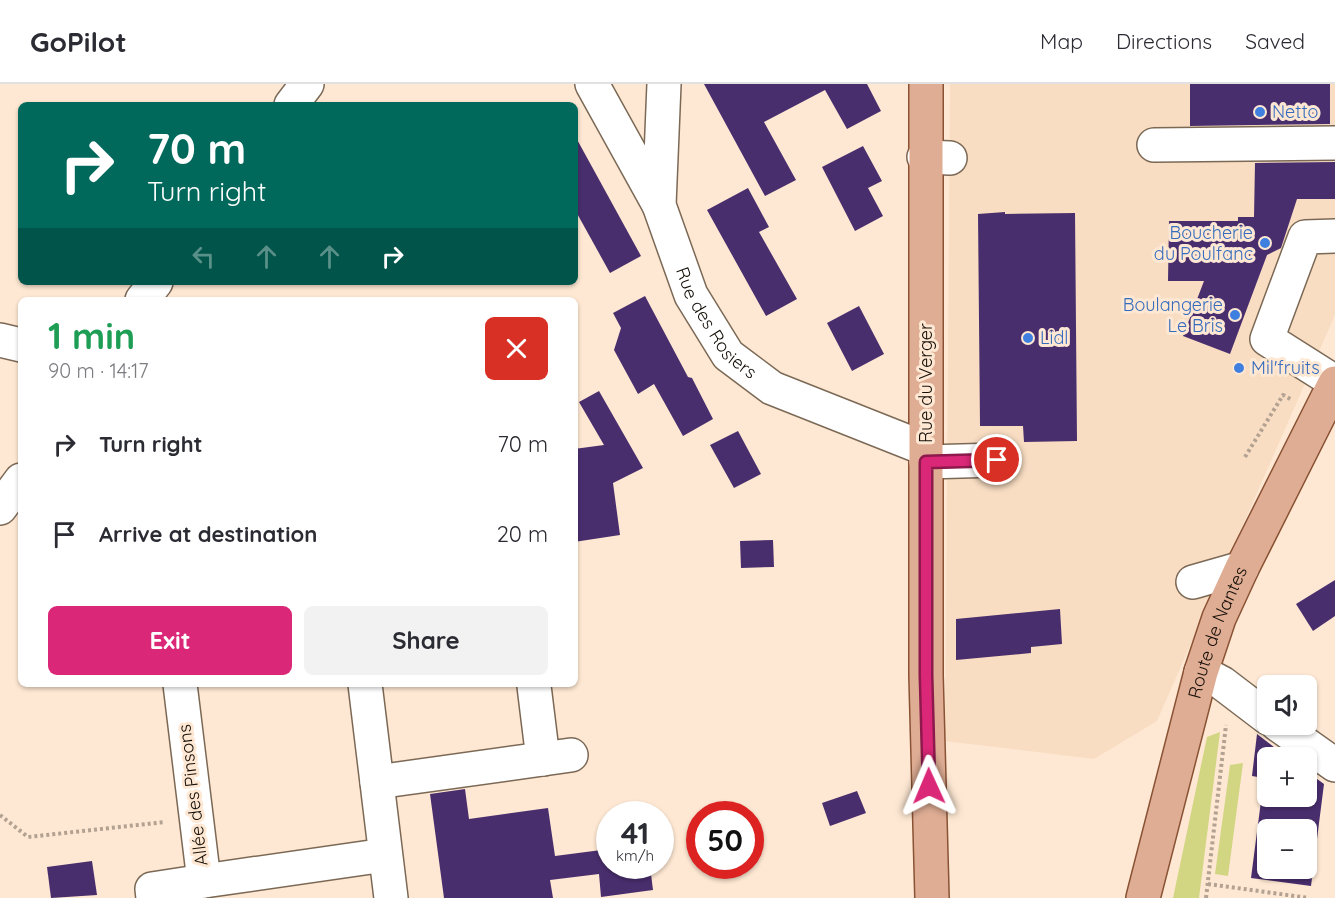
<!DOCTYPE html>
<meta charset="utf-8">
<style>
:root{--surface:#fff;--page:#f2f2f3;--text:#2b2b33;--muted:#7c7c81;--line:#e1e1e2;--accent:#db2777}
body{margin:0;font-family:Quicksand,sans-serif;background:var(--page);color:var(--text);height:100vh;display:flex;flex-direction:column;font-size:22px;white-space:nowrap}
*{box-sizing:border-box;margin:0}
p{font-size:20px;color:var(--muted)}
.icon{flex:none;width:33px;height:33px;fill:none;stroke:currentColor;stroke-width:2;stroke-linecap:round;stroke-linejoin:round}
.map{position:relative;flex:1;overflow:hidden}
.drawer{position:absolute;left:18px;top:213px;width:560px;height:390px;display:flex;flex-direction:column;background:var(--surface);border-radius:9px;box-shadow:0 2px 4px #0004}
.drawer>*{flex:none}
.banner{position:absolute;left:18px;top:18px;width:560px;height:183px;border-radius:9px;box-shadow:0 2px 4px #0004;background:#00695c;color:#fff;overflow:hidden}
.fabs{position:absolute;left:1257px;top:591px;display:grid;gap:12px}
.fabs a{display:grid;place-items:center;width:60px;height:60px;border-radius:9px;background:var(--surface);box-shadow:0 2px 4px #0004;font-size:30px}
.speed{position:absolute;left:596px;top:717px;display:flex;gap:12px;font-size:30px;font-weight:700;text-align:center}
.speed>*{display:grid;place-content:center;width:78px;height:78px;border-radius:50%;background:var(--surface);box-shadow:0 2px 4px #0004;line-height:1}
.speed small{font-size:15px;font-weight:400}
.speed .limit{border:9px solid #d22;background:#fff;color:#111}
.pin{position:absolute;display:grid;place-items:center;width:51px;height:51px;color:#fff;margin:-26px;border:3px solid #fff;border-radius:50%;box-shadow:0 2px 6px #0007}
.me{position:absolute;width:66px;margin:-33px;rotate:359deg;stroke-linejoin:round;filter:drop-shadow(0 0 4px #0008)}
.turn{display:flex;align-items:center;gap:21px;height:126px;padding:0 30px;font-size:27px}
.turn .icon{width:78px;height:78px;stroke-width:2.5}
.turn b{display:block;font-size:42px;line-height:51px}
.lanes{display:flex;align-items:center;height:57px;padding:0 30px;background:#0003;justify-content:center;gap:30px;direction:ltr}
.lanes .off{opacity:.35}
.round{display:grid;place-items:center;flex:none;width:63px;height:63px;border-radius:9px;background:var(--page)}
.head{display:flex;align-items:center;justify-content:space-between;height:102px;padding:0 30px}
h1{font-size:36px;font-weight:700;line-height:45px;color:#1e9e55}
.button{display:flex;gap:12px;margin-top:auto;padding:12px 30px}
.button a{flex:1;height:69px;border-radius:9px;background:var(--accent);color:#fff;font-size:24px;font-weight:700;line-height:69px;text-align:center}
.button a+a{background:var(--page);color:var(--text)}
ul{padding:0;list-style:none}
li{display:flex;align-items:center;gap:18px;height:90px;padding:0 30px}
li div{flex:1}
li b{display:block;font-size:22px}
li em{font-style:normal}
header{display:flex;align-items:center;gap:36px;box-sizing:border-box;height:84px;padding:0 30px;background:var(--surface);border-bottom:2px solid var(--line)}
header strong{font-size:28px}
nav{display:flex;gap:33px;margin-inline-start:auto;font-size:21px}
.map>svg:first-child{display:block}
</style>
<header>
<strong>GoPilot</strong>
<nav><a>Map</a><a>Directions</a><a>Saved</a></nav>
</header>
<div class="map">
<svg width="1335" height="814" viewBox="0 0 1335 814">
<rect width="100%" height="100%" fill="#fee8d3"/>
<!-- built -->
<path fill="#f8ddc2" d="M 950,0 L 1335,0 L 1335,231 L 1157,637 L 1094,675 L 945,657 Z"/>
<!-- green -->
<g fill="#d2d582">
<path d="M 1220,648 L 1199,814 L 1173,814 L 1207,653 Z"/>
<path d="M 1243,679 L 1228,792 L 1215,790 L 1230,681 Z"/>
</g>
<!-- building -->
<g fill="#492e6e" fill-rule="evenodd">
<path d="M 704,0 L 867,0 L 881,27 L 847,45 L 825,6 L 764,38 L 796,96 L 765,112 Z"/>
<path d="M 1190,0 L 1330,0 L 1330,40 L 1190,42 Z"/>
<path d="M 574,50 L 641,172 L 610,189 L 574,124 Z"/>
<path d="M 863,62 L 882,97 L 868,104 L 883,132 L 855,147 L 822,83 Z"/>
<path d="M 1335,78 L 1335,115 L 1297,115 L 1281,164 L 1267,171 L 1230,270 L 1183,252 L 1204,197 L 1168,197 L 1169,137 L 1238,137 L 1238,133 L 1254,133 L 1255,79 Z"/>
<path d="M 748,104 L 769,143 L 759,148 L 797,215 L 766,232 L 707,126 Z"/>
<path d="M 1005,128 L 1005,130 L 1075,129 L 1077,357 L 1024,358 L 1023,342 L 980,342 L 978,130 Z"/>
<path d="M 645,212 L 688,293 L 692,294 L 713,335 L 683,352 L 654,300 L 638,310 L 614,266 L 621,244 L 613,229 Z"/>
<path d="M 859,222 L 884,270 L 852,287 L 827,239 Z"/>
<path d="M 599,307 L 643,384 L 613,399 L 620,451 L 574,458 L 574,365 L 604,361 L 579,318 Z"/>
<path d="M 738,347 L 761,390 L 734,404 L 710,361 Z"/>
<path d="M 773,456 L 774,483 L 741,484 L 740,457 Z"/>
<path d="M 1335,496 L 1335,532 L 1313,547 L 1296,520 Z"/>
<path d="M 1060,525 L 1062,560 L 1031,563 L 1031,569 L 956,576 L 956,535 Z"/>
<path d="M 1257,650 L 1288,674 L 1268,674 L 1268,712 L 1306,712 L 1306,687 L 1324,700 L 1311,802 L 1251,794 L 1264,694 L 1252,692 ZM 1268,746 L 1306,746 L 1306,784 L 1268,784 Z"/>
<path d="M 465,705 L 469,735 L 548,724 L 555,772 L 609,765 L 609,782 L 650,782 L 653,806 L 601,813 L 599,790 L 550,796 L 553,814 L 444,814 L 430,710 Z"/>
<path d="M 857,707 L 866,729 L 830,742 L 822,719 Z"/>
<path d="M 92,777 L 97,811 L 51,814 L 47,783 Z"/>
</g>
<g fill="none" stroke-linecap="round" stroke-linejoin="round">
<!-- minor casing -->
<g stroke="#7b6956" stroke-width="36">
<g id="minor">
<path d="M 592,0 L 659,121"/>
<path id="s1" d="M 664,0 L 659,121 L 691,211 L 728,271 L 772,304 L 926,365"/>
<path d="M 291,21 L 307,0"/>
<path d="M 1154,61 L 1335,59"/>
<path d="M 924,73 L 950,74"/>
<path d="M 1335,152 L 1305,153 L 1267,255 L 1335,298"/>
<path d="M 142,216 L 156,198"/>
<path d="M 0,256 L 21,261"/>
<path d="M 926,378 L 997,376"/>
<path d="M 0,424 L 21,396"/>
<path d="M 1193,498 L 1242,484"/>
<path d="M 1201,588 L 1222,599 L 1268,634"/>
<path d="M 365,600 L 391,814"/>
<path d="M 534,602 L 543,675"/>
<path d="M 1277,640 L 1335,681"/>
<path d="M 377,698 L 571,671"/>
<path d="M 204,797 L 385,771"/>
<path d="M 153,814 L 152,805 L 204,797 L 180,600"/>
</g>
</g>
<!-- major casing -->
<g stroke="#8a5234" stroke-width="36">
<g id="major">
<path d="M 926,0 L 926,591 L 932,814"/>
<path id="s2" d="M 1143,814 L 1201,588 L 1219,534 L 1242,484 L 1335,299"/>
</g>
</g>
<!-- path -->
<g stroke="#b3a191" stroke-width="4" stroke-dasharray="3 3" stroke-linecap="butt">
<path d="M 1245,373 L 1283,311 L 1292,316"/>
<path d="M 0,731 L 28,753 L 165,738"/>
<path d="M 1208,800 L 1309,814"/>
<path d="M 1206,814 L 1226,641"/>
</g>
<!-- minor -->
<use href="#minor" stroke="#fff" stroke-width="33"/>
<!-- major -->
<use href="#major" stroke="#dfad94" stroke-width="33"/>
</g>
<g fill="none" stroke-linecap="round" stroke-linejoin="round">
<!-- route casing -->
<g stroke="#8e194d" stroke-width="15">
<path id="route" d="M 929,702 L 926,591 L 926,378 L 997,376"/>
</g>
<!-- route -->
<use href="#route" stroke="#db2777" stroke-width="10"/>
</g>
<!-- markers -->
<g fill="#3f7fe0" stroke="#fee8d3" stroke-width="2">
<circle cx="1260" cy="28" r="6"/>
<circle cx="1265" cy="159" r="6"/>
<circle cx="1235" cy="231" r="6"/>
<circle cx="1028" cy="254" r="6"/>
<circle cx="1239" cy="284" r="6"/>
</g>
<g text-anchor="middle" stroke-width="6" stroke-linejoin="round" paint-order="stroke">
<!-- shop labels -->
<g font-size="18" fill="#366cbe" stroke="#fee8d3" text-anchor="start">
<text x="1272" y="34">Netto</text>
<text x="1253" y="155" text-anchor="end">Boucherie<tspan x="1253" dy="21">du Poulfanc</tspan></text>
<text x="1223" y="227" text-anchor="end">Boulangerie<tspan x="1223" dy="21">Le Bris</tspan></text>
<text x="1040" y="260">Lidl</text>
<text x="1251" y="290">Mil'fruits</text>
</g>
<!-- street labels -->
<g font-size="18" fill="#140d06" stroke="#fee8d3">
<text dy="6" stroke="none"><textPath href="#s1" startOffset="254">Rue des Rosiers</textPath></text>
<text transform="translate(926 299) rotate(-90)" y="6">Rue du Verger</text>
<text dy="6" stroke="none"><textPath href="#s2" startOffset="276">Route de Nantes</textPath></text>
<text transform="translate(193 711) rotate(-97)" y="6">Allée des Pinsons</text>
</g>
</g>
</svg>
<div class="fabs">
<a><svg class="icon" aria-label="sound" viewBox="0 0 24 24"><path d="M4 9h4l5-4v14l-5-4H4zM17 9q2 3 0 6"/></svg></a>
<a>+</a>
<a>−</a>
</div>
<div class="speed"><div>41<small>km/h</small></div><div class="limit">50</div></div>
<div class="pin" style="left:997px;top:376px;background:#d93025"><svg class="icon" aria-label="arrive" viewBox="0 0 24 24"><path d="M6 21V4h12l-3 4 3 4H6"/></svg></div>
<svg class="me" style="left:929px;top:702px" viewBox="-20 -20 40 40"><path d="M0-17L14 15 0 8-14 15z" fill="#db2777" stroke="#fff" stroke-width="4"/></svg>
<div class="banner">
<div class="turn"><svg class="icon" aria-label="right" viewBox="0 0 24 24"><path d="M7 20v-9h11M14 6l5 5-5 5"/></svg><div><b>70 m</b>Turn right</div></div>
<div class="lanes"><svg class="icon off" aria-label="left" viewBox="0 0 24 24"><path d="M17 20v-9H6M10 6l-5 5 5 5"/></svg><svg class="icon off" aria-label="ahead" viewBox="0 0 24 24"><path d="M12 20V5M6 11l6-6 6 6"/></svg><svg class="icon off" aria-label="ahead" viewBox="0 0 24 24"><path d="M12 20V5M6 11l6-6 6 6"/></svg><svg class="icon" aria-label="right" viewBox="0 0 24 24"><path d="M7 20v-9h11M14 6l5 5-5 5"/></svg></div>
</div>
<section class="drawer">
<div class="head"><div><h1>1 min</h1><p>90 m · 14:17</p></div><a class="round" style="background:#d93025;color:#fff"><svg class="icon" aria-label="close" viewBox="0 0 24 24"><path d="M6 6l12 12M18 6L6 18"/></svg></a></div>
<ul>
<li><svg class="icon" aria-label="right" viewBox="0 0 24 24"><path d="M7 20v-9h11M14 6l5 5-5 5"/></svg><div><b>Turn right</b></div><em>70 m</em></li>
<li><svg class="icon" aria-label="arrive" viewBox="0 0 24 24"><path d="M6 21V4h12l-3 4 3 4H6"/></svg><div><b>Arrive at destination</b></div><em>20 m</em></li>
</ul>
<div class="button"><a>Exit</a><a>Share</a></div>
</section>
</div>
